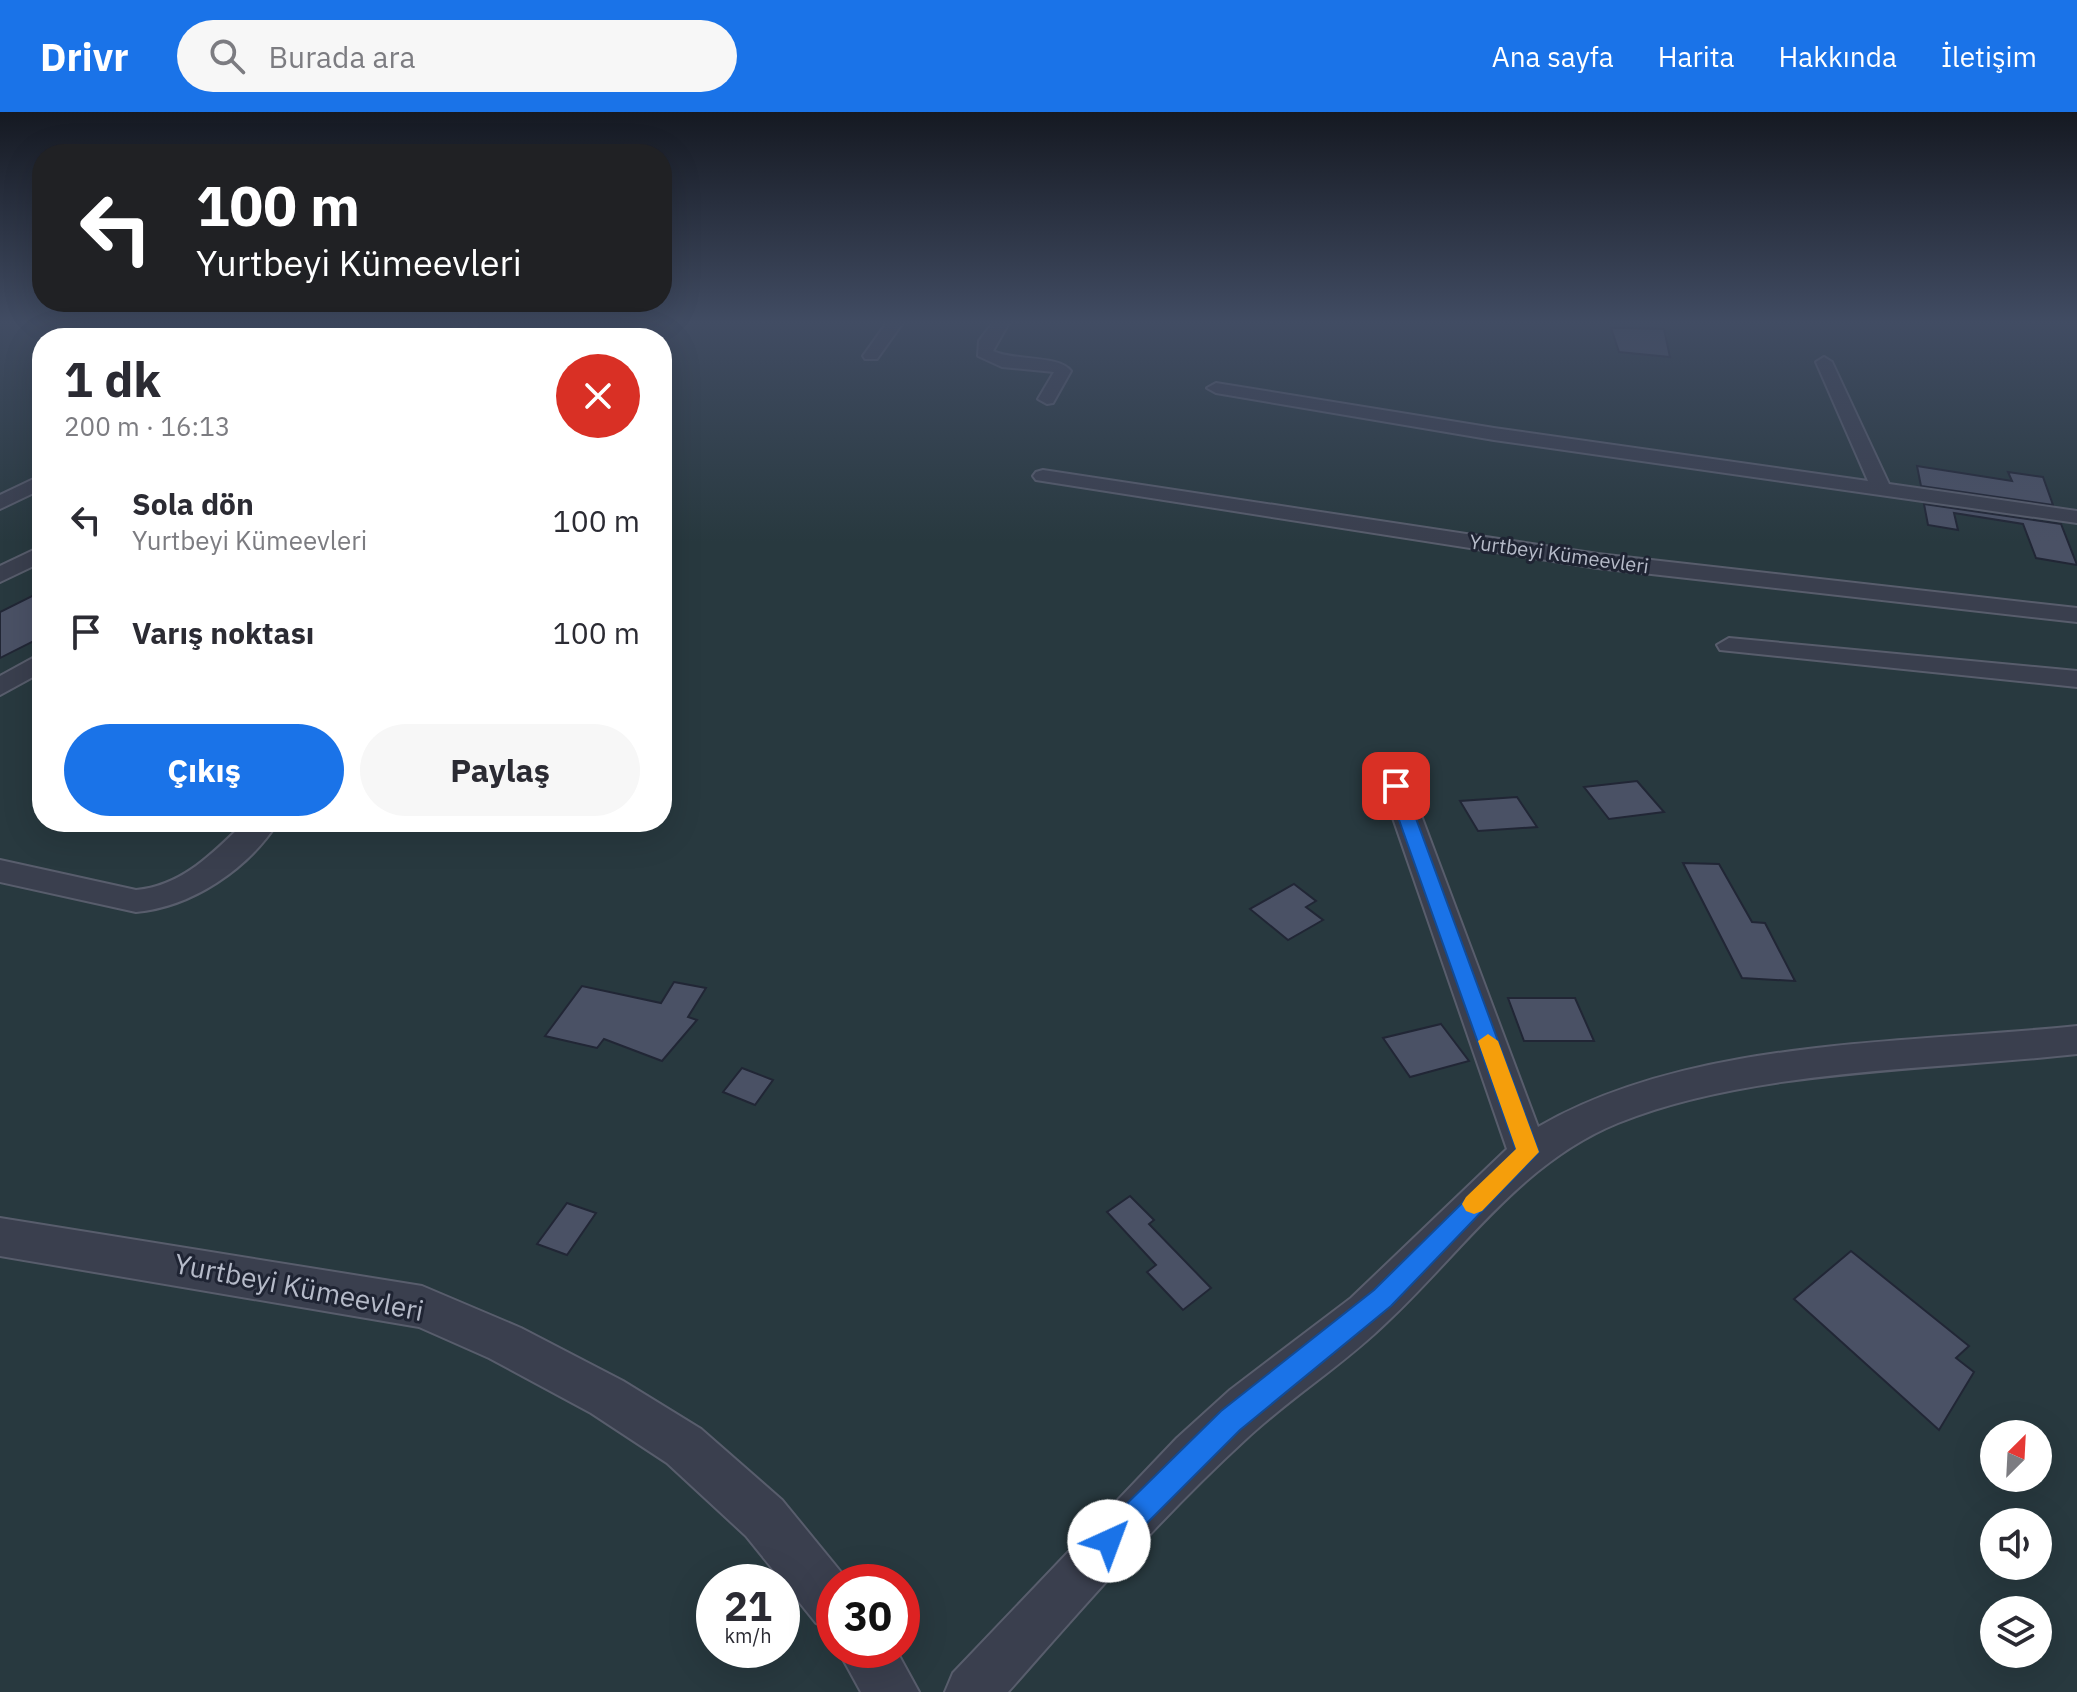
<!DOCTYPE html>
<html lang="tr">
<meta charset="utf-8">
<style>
:root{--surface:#fff;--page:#f7f7f7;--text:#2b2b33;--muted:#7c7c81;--accent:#1a73e8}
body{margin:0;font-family:"IBM Plex Sans",sans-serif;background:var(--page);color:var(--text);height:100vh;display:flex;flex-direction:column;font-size:30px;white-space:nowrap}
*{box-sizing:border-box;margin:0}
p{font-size:26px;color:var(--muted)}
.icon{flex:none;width:44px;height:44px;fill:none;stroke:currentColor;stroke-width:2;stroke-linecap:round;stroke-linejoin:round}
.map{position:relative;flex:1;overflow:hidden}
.details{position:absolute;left:32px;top:216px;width:640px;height:504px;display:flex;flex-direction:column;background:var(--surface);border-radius:32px;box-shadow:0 8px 32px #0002}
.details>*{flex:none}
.top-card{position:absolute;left:32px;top:32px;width:640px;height:168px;border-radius:32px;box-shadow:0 8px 32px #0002;background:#202124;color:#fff;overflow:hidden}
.needle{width:52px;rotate:24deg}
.controls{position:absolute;left:1980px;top:1308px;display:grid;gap:16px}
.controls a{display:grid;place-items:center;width:72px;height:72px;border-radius:50%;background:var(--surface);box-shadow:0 8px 32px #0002;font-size:40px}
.speed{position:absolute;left:696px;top:1452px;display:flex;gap:16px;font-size:40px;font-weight:700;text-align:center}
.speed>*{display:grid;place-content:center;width:104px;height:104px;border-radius:50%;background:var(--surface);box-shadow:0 8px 32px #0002;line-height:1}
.speed small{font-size:20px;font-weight:400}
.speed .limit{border:12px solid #d22;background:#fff;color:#111}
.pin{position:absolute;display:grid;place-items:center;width:68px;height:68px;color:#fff;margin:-34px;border-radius:16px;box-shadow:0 4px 12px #0006}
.me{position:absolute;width:88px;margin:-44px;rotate:43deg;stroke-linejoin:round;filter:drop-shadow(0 0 6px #0008)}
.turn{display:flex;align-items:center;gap:28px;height:168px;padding:0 32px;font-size:36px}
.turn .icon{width:104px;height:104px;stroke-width:2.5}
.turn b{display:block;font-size:56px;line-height:68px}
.round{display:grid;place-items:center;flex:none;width:84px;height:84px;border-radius:42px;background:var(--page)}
.overview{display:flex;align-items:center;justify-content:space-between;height:136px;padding:0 32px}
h1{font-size:48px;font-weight:800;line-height:60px}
.cta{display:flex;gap:16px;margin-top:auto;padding:16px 32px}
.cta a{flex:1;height:92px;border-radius:48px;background:var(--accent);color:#fff;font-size:32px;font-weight:800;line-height:92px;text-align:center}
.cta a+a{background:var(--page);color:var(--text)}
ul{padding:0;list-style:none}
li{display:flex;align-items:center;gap:24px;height:112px;padding:0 32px}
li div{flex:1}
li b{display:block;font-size:30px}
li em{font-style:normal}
header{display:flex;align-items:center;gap:48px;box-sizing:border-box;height:112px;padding:0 40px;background:var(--accent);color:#fff}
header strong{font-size:38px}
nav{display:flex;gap:44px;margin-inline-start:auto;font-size:28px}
.search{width:560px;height:72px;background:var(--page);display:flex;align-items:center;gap:20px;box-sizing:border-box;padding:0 28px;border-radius:44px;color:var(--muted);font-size:30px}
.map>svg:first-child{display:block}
</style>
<header>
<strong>Drivr</strong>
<div class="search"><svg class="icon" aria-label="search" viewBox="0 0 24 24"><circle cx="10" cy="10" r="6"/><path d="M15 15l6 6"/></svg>Burada ara</div>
<nav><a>Ana sayfa</a><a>Harita</a><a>Hakkında</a><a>İletişim</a></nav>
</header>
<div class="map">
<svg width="2077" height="1580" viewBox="0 0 2077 1580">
<rect width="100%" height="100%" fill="#262d3e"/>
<!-- green -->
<path fill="#28393f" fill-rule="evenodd" d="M 0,209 L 2077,209 L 2077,1580 L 0,1580 ZM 42,226 L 662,226 L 662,710 L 42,710 ZM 1994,1322 L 2038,1322 L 2038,1366 L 1994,1366 ZM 1994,1410 L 2038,1410 L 2038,1454 L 1994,1454 ZM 714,1470 L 782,1470 L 782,1538 L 714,1538 ZM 834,1470 L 902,1470 L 902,1538 L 834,1538 ZM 1994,1498 L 2038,1498 L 2038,1542 L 1994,1542 Z"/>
<!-- building -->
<g fill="#4a5165" stroke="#212635" stroke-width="2">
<path d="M 1611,216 L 1664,217 L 1670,245 L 1619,240 Z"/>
<path d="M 1917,354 L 2012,369 L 2008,360 L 2043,365 L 2053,393 L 1921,374 Z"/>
<path d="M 1924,392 L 2061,412 L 2077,453 L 2036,446 L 2023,412 L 1954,401 L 1958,418 L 1928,413 Z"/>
<path d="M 42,479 L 42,525 L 0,546 L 0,500 Z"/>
<path d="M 1637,669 L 1664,700 L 1609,707 L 1584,675 Z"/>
<path d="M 1517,685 L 1537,715 L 1478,719 L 1460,689 Z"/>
<path d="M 1683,751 L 1719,752 L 1752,810 L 1765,811 L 1795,869 L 1742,866 Z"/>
<path d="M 1294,772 L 1316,789 L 1306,795 L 1323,808 L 1288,828 L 1250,797 Z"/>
<path d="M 674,870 L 706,876 L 688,905 L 697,908 L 662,949 L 604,927 L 597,936 L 545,924 L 582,874 L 661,891 Z"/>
<path d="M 1508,886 L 1575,886 L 1594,929 L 1524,929 Z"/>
<path d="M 1441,912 L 1469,949 L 1410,965 L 1383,926 Z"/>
<path d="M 742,956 L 773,968 L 755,993 L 723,980 Z"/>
<path d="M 1130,1084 L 1154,1108 L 1149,1112 L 1211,1176 L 1183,1198 L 1147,1160 L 1156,1153 L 1107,1100 Z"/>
<path d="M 567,1091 L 596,1101 L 567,1143 L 537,1132 Z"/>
<path d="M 1851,1139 L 1969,1234 L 1956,1246 L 1974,1260 L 1939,1318 L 1794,1187 Z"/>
</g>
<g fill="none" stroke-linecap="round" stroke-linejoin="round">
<!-- street casing -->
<g stroke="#585d6c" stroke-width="4">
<g id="street">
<path d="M 463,209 L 480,209 L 460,226 L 442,226 Z"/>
<path d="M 888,209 L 904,209 L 877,247 L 865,247 L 863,244 Z"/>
<path d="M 994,209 L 1010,209 L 993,239 C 1014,249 1059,243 1071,259 L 1053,291 L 1047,292 L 1038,287 L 1054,260 L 1002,255 L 978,244 L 979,229 Z"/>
<path d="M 1824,245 L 1832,250 L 1889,372 L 2077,399 L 2077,411 L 1494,328 L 1216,281 L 1207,276 L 1216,271 L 1494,316 L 1868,369 L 1816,250 Z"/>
<path d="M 1043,358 L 1598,442 L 2077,496 L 2077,510 L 1598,456 L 1036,368 L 1033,364 L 1036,360 Z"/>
<path d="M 42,363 L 42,377 L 0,397 L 0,383 Z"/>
<path d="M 42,434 L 42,450 L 0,470 L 0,454 Z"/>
<path d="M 1729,526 L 2077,559 L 2077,575 L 1720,538 L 1717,533 Z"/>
<path d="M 42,541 L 42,560 L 0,583 L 0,564 Z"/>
<path d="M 1396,665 L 1406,668 L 1410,674 L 1538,1015 C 1692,926 1904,932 2077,914 L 2077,942 C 1935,958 1750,957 1618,1011 C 1520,1051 1462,1140 1387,1210 C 1343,1253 1291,1285 1246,1327 C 1161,1405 1085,1493 1008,1580 L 945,1580 L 953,1561 L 1177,1326 L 1230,1278 L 1351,1186 L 1507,1037 L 1382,674 L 1386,668 Z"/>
<path d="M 245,710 L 278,710 C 248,757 192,795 136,800 L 0,770 L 0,748 L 136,778 C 182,774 213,741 245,710 Z"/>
<path d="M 0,1106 L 422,1174 L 521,1216 L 623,1269 L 701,1317 L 782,1388 L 849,1470 L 834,1470 L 834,1519 L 816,1511 L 746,1424 L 667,1351 L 591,1301 L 489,1246 L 419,1215 L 0,1144 Z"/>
<path d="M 838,1538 L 896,1538 L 919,1580 L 861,1580 Z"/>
</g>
</g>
<!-- street -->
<use href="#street" fill="#3a3f4e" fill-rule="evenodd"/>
</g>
<!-- sky -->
<linearGradient id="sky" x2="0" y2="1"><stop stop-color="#151922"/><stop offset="0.49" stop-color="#414c63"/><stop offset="1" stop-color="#414c63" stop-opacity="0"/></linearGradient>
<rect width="2077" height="430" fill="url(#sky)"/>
<!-- route -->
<path fill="#1a73e8" stroke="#114b97" stroke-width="2" d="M 1396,669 L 1404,674 L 1539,1040 L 1391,1194 L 1240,1318 L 1119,1439 L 1109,1443 L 1099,1439 L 1095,1429 L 1099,1419 L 1221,1299 L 1374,1178 L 1516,1038 L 1387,674 Z"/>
<!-- slow -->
<path fill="#f59e0b" d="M 1488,922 L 1498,929 L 1539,1040 L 1482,1099 L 1474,1102 L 1466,1099 L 1462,1092 L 1466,1085 L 1516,1037 L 1478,929 Z"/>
<g text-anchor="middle" stroke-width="6" stroke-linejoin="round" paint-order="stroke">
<!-- far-street labels -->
<g font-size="20" fill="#b6bbc9" stroke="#1f2433">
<text transform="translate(1559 442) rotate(8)" y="7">Yurtbeyi Kümeevleri</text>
</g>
<!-- near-street labels -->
<g font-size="28" fill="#b6bbc9" stroke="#1f2433">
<text transform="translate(299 1175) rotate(11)" y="10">Yurtbeyi Kümeevleri</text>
</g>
</g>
</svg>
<div class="controls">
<a><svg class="needle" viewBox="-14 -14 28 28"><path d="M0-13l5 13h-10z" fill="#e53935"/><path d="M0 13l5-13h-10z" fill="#7c7c81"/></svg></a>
<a><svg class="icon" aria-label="sound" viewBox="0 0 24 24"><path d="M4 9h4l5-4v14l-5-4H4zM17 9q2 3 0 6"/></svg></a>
<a><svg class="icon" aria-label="layers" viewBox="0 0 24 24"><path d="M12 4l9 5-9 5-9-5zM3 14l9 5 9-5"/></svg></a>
</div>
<div class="speed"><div>21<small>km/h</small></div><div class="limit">30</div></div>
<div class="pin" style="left:1396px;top:674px;background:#d93025"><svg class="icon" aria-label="arrive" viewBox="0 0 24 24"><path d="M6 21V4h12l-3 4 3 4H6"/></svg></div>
<svg class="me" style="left:1109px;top:1429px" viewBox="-20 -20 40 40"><circle r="19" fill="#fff"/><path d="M0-13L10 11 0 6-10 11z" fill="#1a73e8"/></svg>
<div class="top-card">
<div class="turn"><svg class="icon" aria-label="left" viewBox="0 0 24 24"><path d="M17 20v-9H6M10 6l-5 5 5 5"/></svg><div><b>100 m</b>Yurtbeyi Kümeevleri</div></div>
</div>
<section class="details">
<div class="overview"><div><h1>1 dk</h1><p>200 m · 16:13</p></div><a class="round" style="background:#d93025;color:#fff"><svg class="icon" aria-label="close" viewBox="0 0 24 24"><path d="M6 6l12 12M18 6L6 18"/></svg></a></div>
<ul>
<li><svg class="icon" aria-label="left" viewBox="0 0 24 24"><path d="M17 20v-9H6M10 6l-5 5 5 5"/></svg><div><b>Sola dön</b><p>Yurtbeyi Kümeevleri</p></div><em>100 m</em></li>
<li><svg class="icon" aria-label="arrive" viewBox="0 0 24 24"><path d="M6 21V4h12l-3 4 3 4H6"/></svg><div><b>Varış noktası</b></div><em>100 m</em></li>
</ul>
<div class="cta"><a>Çıkış</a><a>Paylaş</a></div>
</section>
</div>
